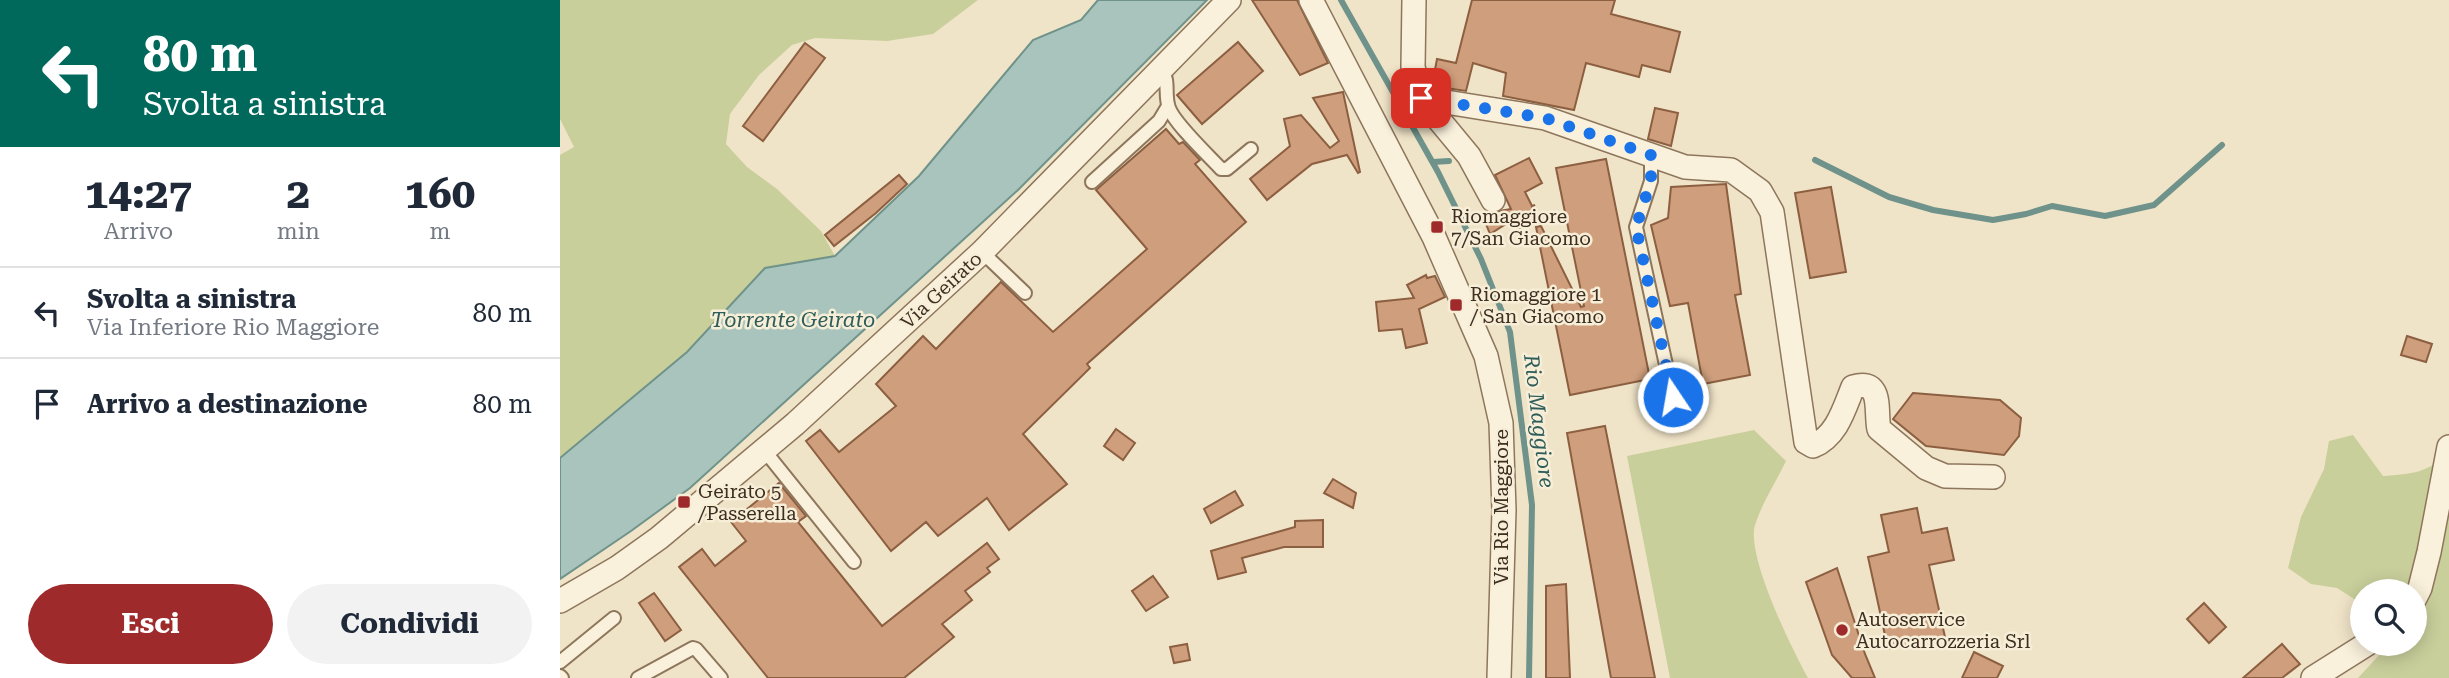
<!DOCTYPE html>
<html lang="it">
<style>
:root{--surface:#fff;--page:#f2f2f3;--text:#1f2937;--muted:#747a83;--line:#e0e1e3;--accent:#9e2a2b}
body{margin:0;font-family:"Roboto Serif",serif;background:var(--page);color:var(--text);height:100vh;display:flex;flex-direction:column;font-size:26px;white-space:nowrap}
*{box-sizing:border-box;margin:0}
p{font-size:23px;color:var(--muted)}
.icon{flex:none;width:38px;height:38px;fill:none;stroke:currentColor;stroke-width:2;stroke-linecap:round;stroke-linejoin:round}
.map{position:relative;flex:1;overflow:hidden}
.drawer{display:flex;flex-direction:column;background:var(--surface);width:560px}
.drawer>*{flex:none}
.guide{background:#00695c;color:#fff;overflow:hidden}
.controls{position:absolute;left:1790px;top:579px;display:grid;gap:14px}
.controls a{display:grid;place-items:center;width:77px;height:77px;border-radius:50%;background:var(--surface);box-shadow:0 4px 18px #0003;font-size:35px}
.pin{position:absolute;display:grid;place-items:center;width:60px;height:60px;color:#fff;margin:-30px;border-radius:14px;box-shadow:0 4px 10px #0006}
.me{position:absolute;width:77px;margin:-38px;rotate:348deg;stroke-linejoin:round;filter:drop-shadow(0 0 5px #0008)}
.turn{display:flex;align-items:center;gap:24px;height:147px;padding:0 28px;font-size:32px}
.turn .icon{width:91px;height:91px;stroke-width:2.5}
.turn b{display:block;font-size:49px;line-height:60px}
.eta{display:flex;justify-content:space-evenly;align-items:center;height:119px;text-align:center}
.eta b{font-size:42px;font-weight:700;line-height:49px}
.button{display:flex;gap:14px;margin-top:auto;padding:14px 28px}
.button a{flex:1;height:80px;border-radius:42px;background:var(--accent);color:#fff;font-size:28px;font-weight:700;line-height:80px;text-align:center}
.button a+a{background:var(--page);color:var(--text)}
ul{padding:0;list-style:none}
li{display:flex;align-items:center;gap:21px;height:91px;padding:0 28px;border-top:2px solid var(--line)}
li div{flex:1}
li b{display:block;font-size:26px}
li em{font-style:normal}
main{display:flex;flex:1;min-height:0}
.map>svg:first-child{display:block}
</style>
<main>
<section class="drawer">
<div class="guide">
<div class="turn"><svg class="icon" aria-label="left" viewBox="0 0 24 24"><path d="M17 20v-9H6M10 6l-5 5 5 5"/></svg><div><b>80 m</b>Svolta a sinistra</div></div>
</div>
<div class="eta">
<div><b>14:27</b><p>Arrivo</p></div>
<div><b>2</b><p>min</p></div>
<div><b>160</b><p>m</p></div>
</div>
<ul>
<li><svg class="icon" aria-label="left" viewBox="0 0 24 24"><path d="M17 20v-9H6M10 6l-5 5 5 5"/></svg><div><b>Svolta a sinistra</b><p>Via Inferiore Rio Maggiore</p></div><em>80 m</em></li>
<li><svg class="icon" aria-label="arrive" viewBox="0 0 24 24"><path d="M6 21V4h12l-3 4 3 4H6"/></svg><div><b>Arrivo a destinazione</b></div><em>80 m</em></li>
</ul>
<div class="button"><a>Esci</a><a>Condividi</a></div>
</section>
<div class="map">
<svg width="1889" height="678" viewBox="0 0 1889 678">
<rect width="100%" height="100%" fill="#f0e4c8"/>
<!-- green -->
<g fill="#c9cf9b">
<path d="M 0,0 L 418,0 L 373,34 L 327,41 L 255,38 L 232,45 L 199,75 L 170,114 L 166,144 L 187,167 L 217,189 L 261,231 L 275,256 L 205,268 L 127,352 L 0,458 L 0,155 L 14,147 L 0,119 Z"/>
<path d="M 1194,430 L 1226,461 C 1216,482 1202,503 1195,525 C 1186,556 1232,649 1248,678 L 1110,678 L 1067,456 Z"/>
<path d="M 1793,435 L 1823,476 C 1852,474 1868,473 1889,452 L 1889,678 L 1798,678 L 1823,651 L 1822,644 L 1855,644 L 1855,592 L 1802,592 L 1802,604 L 1777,588 L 1751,584 L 1728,568 L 1741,517 L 1764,469 L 1769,441 Z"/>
</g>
<!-- water -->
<path fill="#a9c4bc" stroke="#6f938a" stroke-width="2" d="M 538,0 L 647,0 L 458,190 L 130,488 L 71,531 L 0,579 L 0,458 L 127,352 L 205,268 L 275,256 L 359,176 L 473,40 L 521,20 Z"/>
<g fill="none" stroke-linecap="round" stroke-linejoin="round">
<!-- stream -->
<g stroke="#6f938a" stroke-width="6">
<path d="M 781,0 L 878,172 L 921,259 L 950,332 L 972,505 L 969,678"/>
<path d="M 1255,160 L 1329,197 L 1373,210 L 1433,220 L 1466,214 L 1492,206 L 1545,216 L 1594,205 L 1662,145"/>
<path d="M 873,162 L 889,161"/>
</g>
</g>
<!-- building -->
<g fill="#cf9f7d" stroke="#8d5f41" stroke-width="2">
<path d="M 692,0 L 737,0 L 768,63 L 740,75 Z"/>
<path d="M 912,0 L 1055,0 L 1051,14 L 1120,32 L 1110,72 L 1082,65 L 1079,77 L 1026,63 L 1014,110 L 943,96 L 946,73 L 913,63 L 906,91 L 872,86 L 877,59 L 896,63 Z"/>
<path d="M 678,42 L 703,71 L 642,124 L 617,95 Z"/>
<path d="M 245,43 L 265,58 L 203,141 L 183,126 Z"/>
<path d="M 783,92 L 800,172 L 798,173 L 787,155 L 752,164 L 707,200 L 690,179 L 730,146 L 724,119 L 741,115 L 770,148 L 779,141 L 753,98 Z"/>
<path d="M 1095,108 L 1118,113 L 1111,146 L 1088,139 Z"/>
<path d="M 606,129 L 619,144 L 623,142 L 640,160 L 635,164 L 686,222 L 527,364 L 530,368 L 463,434 L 507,484 L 449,530 L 427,498 L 378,536 L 366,522 L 331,551 L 246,441 L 260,430 L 279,452 L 336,406 L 316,384 L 363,336 L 376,349 L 441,282 L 493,332 L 587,249 L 536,190 Z"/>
<path d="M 969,158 L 982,183 L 965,192 L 972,206 L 975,205 L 972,207 L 979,220 L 959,230 L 954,219 L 930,234 L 922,214 L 951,209 L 935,175 Z"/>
<path d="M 1046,159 L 1090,379 L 1010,395 L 976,227 L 981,226 L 1021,307 L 1024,306 L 996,168 Z"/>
<path d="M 339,175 L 347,184 L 316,213 L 274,246 L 265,235 Z"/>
<path d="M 1166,184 L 1181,294 L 1175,295 L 1190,375 L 1143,384 L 1128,303 L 1110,306 L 1091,225 L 1108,218 L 1111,187 Z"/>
<path d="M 1271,187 L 1286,272 L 1250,278 L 1235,193 Z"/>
<path d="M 866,275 L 867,278 L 875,276 L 885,297 L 859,309 L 867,343 L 846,348 L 842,329 L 819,331 L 816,302 L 854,298 L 847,285 Z"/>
<path d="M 1847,336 L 1872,344 L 1866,362 L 1841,355 Z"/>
<path d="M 1353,393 L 1440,400 L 1461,418 L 1459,436 L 1444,455 L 1366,446 L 1333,419 Z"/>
<path d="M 1045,426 L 1095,678 L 1051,678 L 1007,433 Z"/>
<path d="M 556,429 L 575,443 L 563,460 L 544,446 Z"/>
<path d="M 773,479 L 796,493 L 793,508 L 764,493 Z"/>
<path d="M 219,483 L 246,516 L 238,522 L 322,626 L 427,543 L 439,559 L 427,568 L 430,572 L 405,591 L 412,600 L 382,624 L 394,637 L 344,678 L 208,678 L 119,567 L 142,549 L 155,566 L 186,541 L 171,522 Z"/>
<path d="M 675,491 L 683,505 L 651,523 L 644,509 Z"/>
<path d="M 1357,508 L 1362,533 L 1387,528 L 1394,560 L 1369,565 L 1385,637 L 1328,649 L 1308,557 L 1329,552 L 1321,515 Z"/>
<path d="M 763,520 L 763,547 L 724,547 L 682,558 L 686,572 L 658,579 L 651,551 L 735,527 L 735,521 Z"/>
<path d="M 1277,568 L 1305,654 L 1315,678 L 1292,678 L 1272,655 L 1246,582 Z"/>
<path d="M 593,576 L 608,597 L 586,611 L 572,591 Z"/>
<path d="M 1006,584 L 1010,678 L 986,678 L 986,586 Z"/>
<path d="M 94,593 L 121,630 L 105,641 L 79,603 Z"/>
<path d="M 1644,603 L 1666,627 L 1649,643 L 1627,619 Z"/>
<path d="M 627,644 L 630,660 L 614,663 L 610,647 Z"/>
<path d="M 1722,644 L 1740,664 L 1722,678 L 1683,678 Z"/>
<path d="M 1414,652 L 1443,666 L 1437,678 L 1402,678 Z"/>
</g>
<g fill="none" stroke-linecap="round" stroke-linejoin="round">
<!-- lane casing -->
<g stroke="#8d765c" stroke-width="16">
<g id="lane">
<path d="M 602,70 C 610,81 604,95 609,108 C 614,123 649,156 661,169 L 667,169 L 691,149"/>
<path d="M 1091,155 L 1091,181 L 1076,227 L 1113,397"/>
<path d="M 532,182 L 599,121 L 608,106"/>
<path d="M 422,252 L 465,293"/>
<path d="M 204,450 L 294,562"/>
<path d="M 0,662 L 54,618"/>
<path d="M 0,676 L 2,678"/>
<path d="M 78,678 L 133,648 L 136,649 L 161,678"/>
</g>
</g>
<!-- street casing -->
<g stroke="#8d765c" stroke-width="26">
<g id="street">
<path d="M 751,0 L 874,237 L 926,356 L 941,423 L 944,510 L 939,678"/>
<path d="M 854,0 L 853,67 L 861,98 L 909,156 L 933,200"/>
<path d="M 861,98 L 985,118 L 1125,167 L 1171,170 L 1200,191 L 1212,212 L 1246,442 L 1253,446 C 1277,436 1284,409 1293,387 C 1324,378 1315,412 1319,429 L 1366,468 L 1385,476 L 1433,477"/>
<path d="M 1855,598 L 1860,588 L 1869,552 L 1889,447"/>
<path d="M 0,601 L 57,568 L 99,538 L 235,424 L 422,252 L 669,0"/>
<path d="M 1753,678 L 1807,644"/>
</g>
</g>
<!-- lane -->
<use href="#lane" stroke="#faf1dc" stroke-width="12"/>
<!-- street -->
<use href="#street" stroke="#faf1dc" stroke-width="23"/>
</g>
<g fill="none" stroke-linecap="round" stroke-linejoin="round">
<!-- route -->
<path stroke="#1a73e8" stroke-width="12" stroke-dasharray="0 21.6" d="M 861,98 L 985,118 L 1091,155 L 1091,181 L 1076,227 L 1113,397"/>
</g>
<!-- markers -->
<g fill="#9e2a2b" stroke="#f7eed8" stroke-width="2.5">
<rect x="870" y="220" width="14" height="14" rx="3.5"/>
<rect x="889" y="298" width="14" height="14" rx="3.5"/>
<rect x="117" y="495" width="14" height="14" rx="3.5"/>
<circle cx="1282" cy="630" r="7"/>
</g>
<g text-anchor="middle" stroke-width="5" stroke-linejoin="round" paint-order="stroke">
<!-- poi labels -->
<g font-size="19" fill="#3d2e20" stroke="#f7eed8" text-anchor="start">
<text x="891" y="223">Riomaggiore<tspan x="891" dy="22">7/San Giacomo</tspan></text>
<text x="910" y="301">Riomaggiore 1<tspan x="910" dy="22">/ San Giacomo</tspan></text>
<text x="138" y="498">Geirato 5<tspan x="138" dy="22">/Passerella</tspan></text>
<text x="1296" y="626">Autoservice<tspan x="1296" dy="22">Autocarrozzeria Srl</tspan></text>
</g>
<!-- street labels -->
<g font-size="19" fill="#3d2e20" stroke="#f7eed8">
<text transform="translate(381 290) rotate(-43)" y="7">Via Geirato</text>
<text transform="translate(941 507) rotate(-90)" y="7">Via Rio Maggiore</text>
</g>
<!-- water labels -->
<g font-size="21" font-style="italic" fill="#2f5d5a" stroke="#f7eed8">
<text x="233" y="327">Torrente Geirato</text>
<text transform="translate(979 421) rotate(83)" y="7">Rio Maggiore</text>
</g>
</g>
</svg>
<div class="controls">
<a><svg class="icon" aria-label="search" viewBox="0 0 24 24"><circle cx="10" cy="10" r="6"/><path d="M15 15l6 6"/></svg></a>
</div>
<div class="pin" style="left:861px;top:98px;background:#d93025"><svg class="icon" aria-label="arrive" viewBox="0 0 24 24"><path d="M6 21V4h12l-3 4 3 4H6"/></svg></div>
<svg class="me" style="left:1113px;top:397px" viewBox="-20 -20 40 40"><circle r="17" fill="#1a73e8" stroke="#fff" stroke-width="3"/><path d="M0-11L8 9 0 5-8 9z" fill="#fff"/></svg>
</div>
</main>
